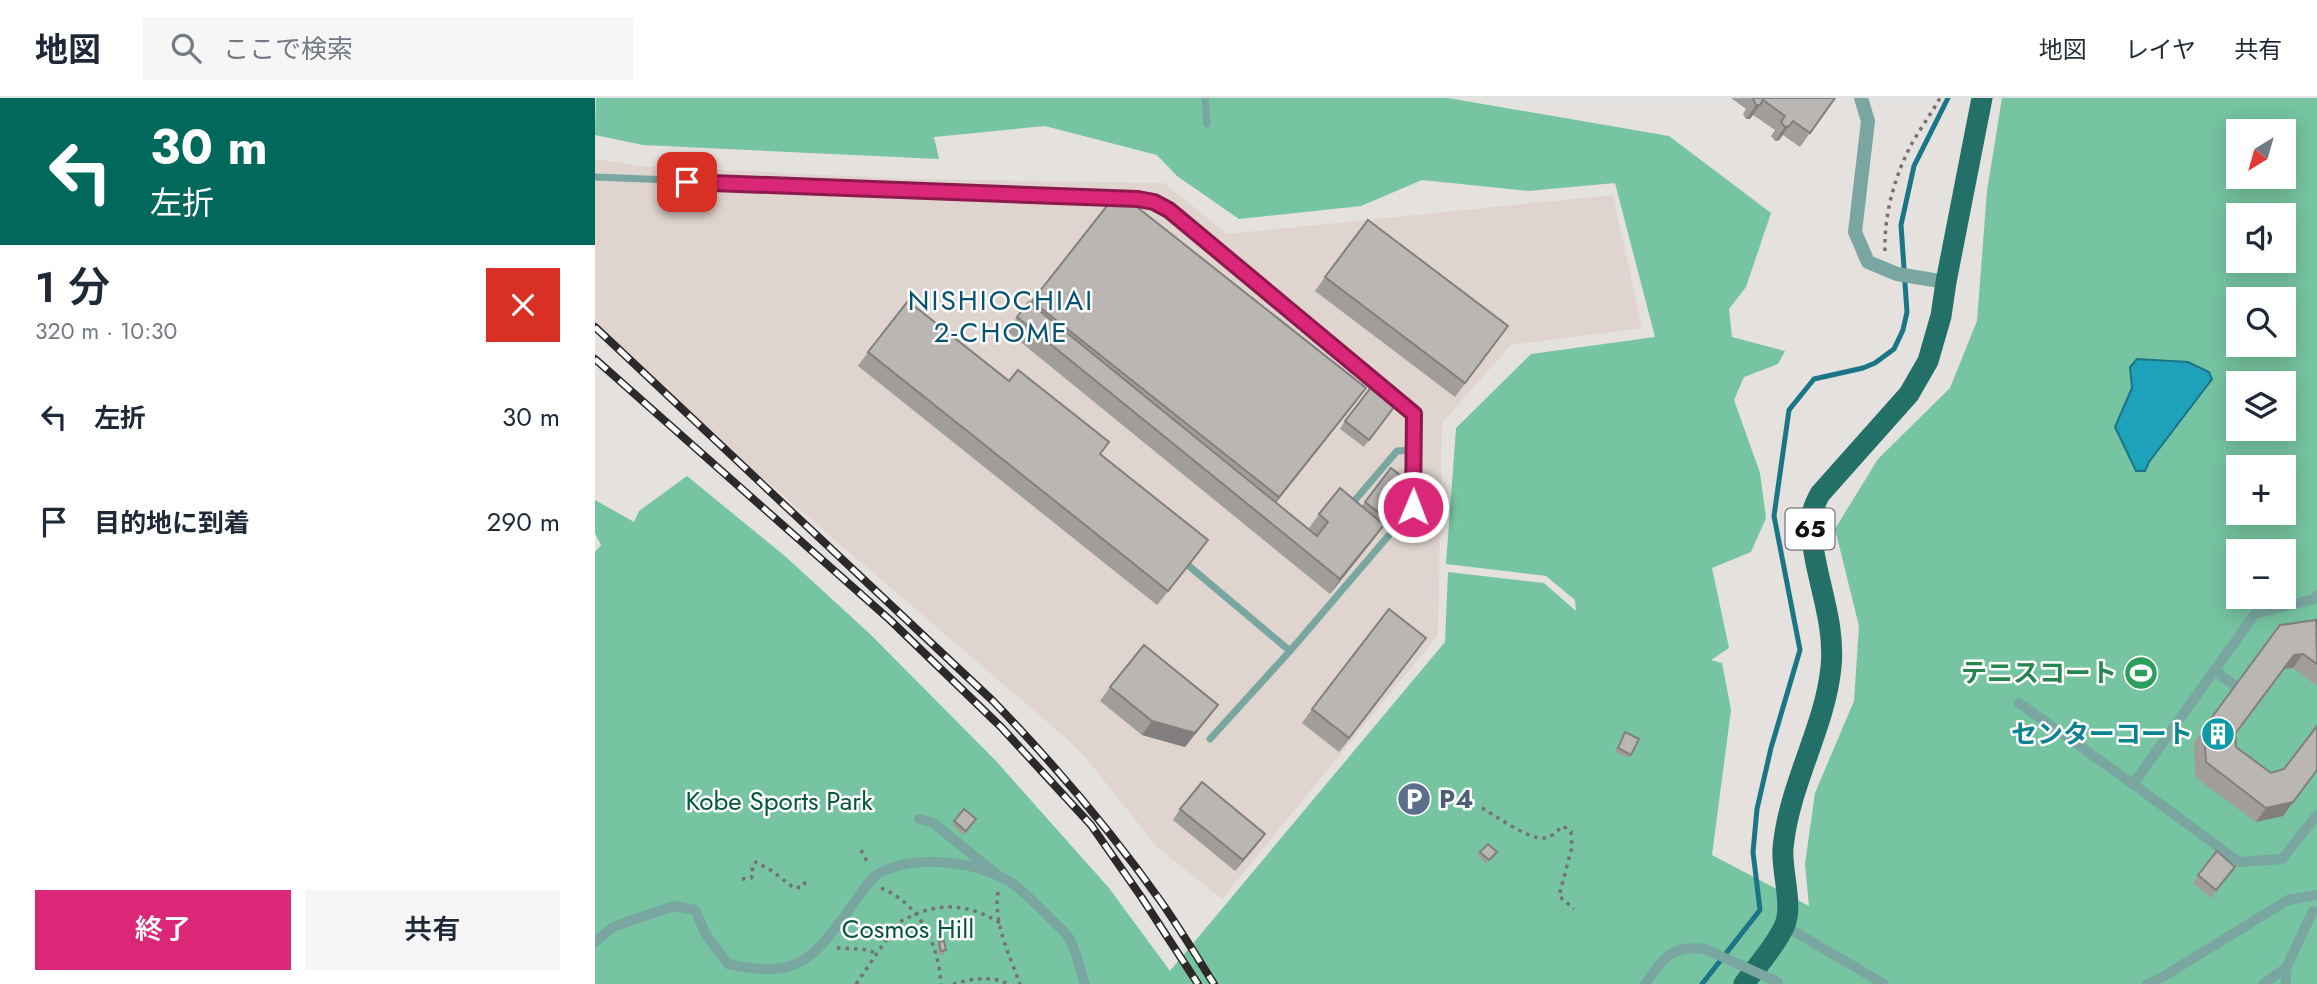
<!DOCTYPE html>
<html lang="ja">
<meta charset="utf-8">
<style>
:root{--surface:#fff;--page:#f6f6f7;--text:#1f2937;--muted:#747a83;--line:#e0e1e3;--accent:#db2777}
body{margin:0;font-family:Jost,"Noto Sans JP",sans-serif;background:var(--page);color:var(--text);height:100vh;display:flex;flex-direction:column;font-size:26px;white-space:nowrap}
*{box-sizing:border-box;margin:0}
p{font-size:23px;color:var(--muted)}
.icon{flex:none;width:38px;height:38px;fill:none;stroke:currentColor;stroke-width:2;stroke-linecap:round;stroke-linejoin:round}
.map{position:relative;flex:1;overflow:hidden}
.details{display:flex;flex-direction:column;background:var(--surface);width:595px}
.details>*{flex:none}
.hud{background:#00695c;color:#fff;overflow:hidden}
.needle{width:46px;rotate:217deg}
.fabs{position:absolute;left:1631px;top:21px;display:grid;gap:14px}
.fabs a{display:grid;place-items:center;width:70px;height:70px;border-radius:0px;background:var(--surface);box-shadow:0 4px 18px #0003;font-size:35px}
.pin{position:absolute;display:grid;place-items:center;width:60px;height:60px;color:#fff;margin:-30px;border-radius:14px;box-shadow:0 4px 10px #0006}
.me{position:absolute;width:77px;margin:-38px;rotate:1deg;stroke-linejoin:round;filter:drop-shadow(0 0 5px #0008)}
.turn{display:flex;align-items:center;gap:24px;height:147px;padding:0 35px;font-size:32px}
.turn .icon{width:91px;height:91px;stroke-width:2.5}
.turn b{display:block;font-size:49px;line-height:60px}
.round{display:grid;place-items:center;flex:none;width:74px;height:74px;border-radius:0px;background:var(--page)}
.head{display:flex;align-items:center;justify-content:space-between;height:119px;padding:0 35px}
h1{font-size:42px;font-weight:600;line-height:52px}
.button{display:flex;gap:14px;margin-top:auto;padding:14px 35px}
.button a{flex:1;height:80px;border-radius:0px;background:var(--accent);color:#fff;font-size:28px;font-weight:600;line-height:80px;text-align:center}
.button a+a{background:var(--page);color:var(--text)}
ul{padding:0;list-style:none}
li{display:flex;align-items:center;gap:21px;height:105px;padding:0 35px}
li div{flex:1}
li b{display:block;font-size:26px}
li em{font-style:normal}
header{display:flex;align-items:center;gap:42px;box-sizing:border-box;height:98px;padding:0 35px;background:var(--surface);border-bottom:2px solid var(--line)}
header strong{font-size:33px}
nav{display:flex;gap:38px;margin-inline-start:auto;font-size:24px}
.search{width:490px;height:63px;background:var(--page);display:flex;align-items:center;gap:18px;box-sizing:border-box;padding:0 24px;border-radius:0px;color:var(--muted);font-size:26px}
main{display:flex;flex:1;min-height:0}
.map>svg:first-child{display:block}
</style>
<header>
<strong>地図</strong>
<div class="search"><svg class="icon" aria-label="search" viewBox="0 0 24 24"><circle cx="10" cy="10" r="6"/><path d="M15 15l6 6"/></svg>ここで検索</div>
<nav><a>地図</a><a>レイヤ</a><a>共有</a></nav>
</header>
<main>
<section class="details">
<div class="hud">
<div class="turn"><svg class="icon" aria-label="left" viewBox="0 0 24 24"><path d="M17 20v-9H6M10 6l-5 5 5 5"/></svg><div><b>30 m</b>左折</div></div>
</div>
<div class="head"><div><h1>1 分</h1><p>320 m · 10:30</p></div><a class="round" style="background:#d93025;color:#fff"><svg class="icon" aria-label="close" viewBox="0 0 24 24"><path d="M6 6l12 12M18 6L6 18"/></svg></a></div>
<ul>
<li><svg class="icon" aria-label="left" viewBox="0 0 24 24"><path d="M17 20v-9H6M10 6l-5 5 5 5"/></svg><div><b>左折</b></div><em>30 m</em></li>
<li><svg class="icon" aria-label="arrive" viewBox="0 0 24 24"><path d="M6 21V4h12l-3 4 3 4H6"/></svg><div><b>目的地に到着</b></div><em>290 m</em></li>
</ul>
<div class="button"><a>終了</a><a>共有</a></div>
</section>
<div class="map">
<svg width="1722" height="886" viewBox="0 0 1722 886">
<rect width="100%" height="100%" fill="#e4e1df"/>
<!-- built -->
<path fill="#e0d4cf" d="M 0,61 L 43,68 L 317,81 L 569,85 L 632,136 L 1018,97 L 1047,230 L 916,247 L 847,325 L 843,537 L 627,801 L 562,749 L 490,659 L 465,635 L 98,320 L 0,231 Z"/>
<!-- green -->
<path fill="#76c4a1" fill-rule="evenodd" d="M 1,0 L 853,0 L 1074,38 L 1176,115 L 1151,189 L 1134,211 L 1137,239 L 1190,253 L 1183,266 L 1149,279 L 1139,302 L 1165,375 L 1171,420 L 1156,454 L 1117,470 L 1134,550 L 1116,562 L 1127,565 L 1136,612 L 1117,757 L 1214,808 L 1210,766 L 1220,695 L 1259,603 L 1264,528 L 1240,431 L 1283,361 L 1355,290 L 1382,223 L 1392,93 L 1407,0 L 1722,0 L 1722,886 L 0,886 L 0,454 L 6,447 L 0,435 L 0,402 L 39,424 L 44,413 L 92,378 L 191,459 L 275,536 L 402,664 L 514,790 L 575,873 L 850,544 L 853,474 L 949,485 L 981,513 L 980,502 L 951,478 L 851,466 L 861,330 L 936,256 L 1060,239 L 1020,85 L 933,93 L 827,82 L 766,108 L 644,121 L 582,78 L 562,57 L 450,28 L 339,39 L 344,61 L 48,47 L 0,37 ZM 1643,33 L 1689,33 L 1689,79 L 1643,79 ZM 1643,117 L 1689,117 L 1689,163 L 1643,163 ZM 1643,201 L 1689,201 L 1689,247 L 1643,247 ZM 1643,285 L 1689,285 L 1689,331 L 1643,331 ZM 1643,369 L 1689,369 L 1689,415 L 1643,415 ZM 1643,453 L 1689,453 L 1689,499 L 1643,499 Z"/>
<!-- water -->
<path fill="#1ea1ba" stroke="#1a7587" stroke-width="2" d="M 1542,261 L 1593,264 L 1614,274 L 1617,281 L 1554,364 L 1550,373 L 1541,373 L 1520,329 L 1537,290 L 1535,269 Z"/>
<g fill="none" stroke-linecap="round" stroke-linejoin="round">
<!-- stream -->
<path stroke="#1a7587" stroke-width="5" d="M 1107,886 L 1165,812 L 1158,754 L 1162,711 L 1176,650 L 1205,552 L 1179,418 L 1194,312 L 1219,281 L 1268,270 L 1280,265 L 1299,251 L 1308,232 L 1312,214 L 1306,127 L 1319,68 L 1353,0"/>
<!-- path -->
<g stroke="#747271" stroke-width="3.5" stroke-dasharray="3.5 5" stroke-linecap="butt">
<path d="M 1290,153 C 1289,117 1299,80 1316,47 C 1325,31 1336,16 1345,0"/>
<path d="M 887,710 C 901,718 934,742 949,740 C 957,739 962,733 968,728 L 976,734 L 977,749 L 964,798 L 979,811"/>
<path d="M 266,752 L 274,767"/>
<path d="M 147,781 L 156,780 L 159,776 L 157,770 L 161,764 L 177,773 L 199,790 L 208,789 L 212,780"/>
<path d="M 286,790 C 325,806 343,845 346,886"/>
<path d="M 403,794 C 398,824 415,859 425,886"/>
<path d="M 242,850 L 267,851 L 282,855"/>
<path d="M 261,886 L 303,825 C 339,804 369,803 405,825"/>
<path d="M 358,886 C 376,881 396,877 413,886"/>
</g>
<!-- service -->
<g stroke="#79a6a0" stroke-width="7">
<path d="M 610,0 L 612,26"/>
<path d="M 0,79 L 543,101 L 567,107 L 819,316 L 818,409 L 695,553 L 594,468"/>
<path d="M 755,408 L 802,353 L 819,352"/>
<path d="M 615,641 L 695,553"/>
</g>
<!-- pedestrian -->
<g stroke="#79a6a0" stroke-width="10">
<path d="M 1722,497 L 1719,501 L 1660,516 L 1538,686 L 1644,764 L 1687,761 L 1722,717"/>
<path d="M 1619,572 L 1640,588"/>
<path d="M 1424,605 L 1538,686"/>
<path d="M 324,721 L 337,724 L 399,774"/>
<path d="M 1190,828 L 1289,886"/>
<path d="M 0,844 L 18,829 L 79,808 L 100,812 L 111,837 L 133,866 C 206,882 219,860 259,805 C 266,795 273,783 283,776 C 321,755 386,763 421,788 C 433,798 445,810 456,821 C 462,827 470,833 474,840 C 482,854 485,872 490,886"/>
<path d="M 1691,870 L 1718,813"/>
<path d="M 1050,886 C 1069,860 1075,847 1110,851"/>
<path d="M 1552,886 L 1566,880 L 1693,802 L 1722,797"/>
<path d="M 1668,886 L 1691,870 L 1691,886"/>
</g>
<!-- minor -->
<path stroke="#79a6a0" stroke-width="14" d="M 1266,0 L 1273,23 L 1260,134 L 1273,164 L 1302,176 L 1351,184"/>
<!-- primary -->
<path stroke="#237068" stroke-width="21" d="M 1149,886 C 1162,868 1179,850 1189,829 C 1199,808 1186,773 1188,750 C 1194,686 1230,630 1236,569 C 1241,523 1219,477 1216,432 C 1214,419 1219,407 1225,396 L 1314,296 L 1333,263 L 1346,218 L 1351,184 L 1387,0"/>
<!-- rail casing -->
<g stroke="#2b2929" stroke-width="8">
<g id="rail">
<path d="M 0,229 L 398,603 C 459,666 516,733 567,805 C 585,831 602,859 619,886"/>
<path d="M 0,261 L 295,522 L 406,629 L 496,727 L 547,800 L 603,886"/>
</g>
</g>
<!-- rail -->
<use href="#rail" stroke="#fff" stroke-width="5" stroke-dasharray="16" stroke-linecap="butt"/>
<!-- pedestrian-bridge -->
<path stroke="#79a6a0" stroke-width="10" d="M 1110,851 L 1183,884"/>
</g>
<!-- wall -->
<g fill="#a09d9b">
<path d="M 1136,0 L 1240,0 L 1205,49 L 1188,37 L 1184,42 L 1180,43 L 1176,38 L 1180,32 L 1158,17 L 1155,21 L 1151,21 L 1148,16 L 1151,11 Z"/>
<path d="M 730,179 L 913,228 L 860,299 L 720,193 Z"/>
<path d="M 437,203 L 761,304 L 681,405 L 722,438 L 714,430 L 724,416 L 767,408 L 796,370 L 797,398 L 809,407 L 791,431 L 788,429 L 735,496 L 412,233 L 422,219 Z"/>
<path d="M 273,254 L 414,283 L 506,357 L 603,456 L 562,507 L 263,268 Z"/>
<path d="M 802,305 L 769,349 L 745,331 L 750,323 Z"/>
<path d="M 1722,522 L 1722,588 L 1698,570 L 1689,571 L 1640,637 L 1641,649 L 1688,718 L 1661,724 L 1600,679 L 1599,644 L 1609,630 Z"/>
<path d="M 831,540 L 744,654 L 707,625 L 717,611 Z"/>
<path d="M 515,589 L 623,607 L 590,649 L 547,637 L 505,603 Z"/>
<path d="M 1030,634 L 1036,657 L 1034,660 L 1020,654 Z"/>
<path d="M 369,711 L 381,721 L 369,737 L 357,727 Z"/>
<path d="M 585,711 L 670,736 L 640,773 L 578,722 Z"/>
<path d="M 885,754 L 899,758 L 891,766 L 883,757 Z"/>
<path d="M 1635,776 L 1616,800 L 1598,785 L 1603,777 Z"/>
<path d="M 344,844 L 351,852 L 349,856 L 344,857 L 342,847 Z"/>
</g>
<!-- shaded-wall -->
<g fill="#827f7e">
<path d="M 1161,7 L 1165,7 L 1155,21 L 1151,21 Z"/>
<path d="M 1194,28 L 1184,42 L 1180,43 L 1190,29 Z"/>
<path d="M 771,290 L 761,304 L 674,413 L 684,399 Z"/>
<path d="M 789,427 L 779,441 L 735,496 L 745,481 Z"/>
<path d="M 613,442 L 603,456 L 562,507 L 573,493 Z"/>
<path d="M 831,540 L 821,554 L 744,654 L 754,640 Z"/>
<path d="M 1708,556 L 1698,570 L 1689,571 L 1630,650 L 1699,557 Z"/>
<path d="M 623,607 L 590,649 L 547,637 L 557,623 Z"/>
<path d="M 1722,672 L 1688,718 L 1661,724 L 1671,710 Z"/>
<path d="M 670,736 L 662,747 L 640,773 L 648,762 Z"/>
</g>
<!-- building -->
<g fill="#bab6b4" stroke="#827f7e" stroke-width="2">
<path d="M 1159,0 L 1240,0 L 1215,35 L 1198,23 L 1194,28 L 1190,29 L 1186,24 L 1190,18 L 1168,2 L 1165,7 L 1161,7 L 1158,1 Z"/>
<path d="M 523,94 L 771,290 L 684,399 L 437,203 Z"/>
<path d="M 773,122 L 913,228 L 870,285 L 730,179 Z"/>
<path d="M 313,203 L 414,283 L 423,272 L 514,344 L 505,356 L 613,442 L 573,493 L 273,254 Z"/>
<path d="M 434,204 L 722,438 L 733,424 L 724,416 L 745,390 L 789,427 L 745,481 L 422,219 Z"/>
<path d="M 778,287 L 802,305 L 774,342 L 750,323 Z"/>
<path d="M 796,370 L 810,381 L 797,398 L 809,407 L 796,424 L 770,404 Z"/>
<path d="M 794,511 L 831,540 L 754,640 L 717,611 Z"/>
<path d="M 1721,522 L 1722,566 L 1708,556 L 1699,557 L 1640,636 L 1641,649 L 1676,675 L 1689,671 L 1722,628 L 1722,672 L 1698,704 L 1671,710 L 1611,664 L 1609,630 L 1685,527 Z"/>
<path d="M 549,547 L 623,607 L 600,635 L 557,623 L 515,589 Z"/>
<path d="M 1030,634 L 1044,641 L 1036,657 L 1023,650 Z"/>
<path d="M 607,684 L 670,736 L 648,762 L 585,711 Z"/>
<path d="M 369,711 L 381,721 L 371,733 L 359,723 Z"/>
<path d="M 893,746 L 902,754 L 894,762 L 885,754 Z"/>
<path d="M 1622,753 L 1640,769 L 1621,792 L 1603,777 Z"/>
<path d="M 349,843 L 351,852 L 346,853 L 344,844 Z"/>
</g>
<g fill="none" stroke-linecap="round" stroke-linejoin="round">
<!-- route casing -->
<g stroke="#8e194d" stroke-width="18">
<path id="route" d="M 92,84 L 543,101 L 559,104 L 574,112 L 819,316 L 818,409"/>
</g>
<!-- route -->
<use href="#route" stroke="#db2777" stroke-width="12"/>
</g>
<!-- icons -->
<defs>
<g id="stadium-disc" transform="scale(1.75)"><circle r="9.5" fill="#2e9e5b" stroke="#fff"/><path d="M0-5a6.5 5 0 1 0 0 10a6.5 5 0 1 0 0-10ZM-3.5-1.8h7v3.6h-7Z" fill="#fff"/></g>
<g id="building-disc" transform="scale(1.75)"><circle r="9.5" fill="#0f9aa8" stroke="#fff"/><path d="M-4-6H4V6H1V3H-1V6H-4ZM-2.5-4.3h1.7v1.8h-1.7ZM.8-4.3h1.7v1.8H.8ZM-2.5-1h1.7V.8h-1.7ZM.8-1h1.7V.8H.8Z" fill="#fff"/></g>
<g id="parking-disc" transform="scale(1.75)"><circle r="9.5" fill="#5c6f8a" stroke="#fff"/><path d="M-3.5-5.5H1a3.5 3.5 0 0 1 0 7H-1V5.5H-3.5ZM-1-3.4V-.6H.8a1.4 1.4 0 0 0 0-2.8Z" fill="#fff"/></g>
</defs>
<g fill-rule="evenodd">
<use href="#stadium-disc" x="1546" y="575"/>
<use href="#building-disc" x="1623" y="636"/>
<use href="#parking-disc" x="819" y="701"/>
</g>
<g text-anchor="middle" stroke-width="5" stroke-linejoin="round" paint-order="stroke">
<!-- shield labels -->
<rect fill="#fff" stroke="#585757" stroke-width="2" x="1190.5" y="410.5" width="49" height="41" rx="5"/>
<g font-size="24" font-weight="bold" fill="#110f0f">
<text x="1215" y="439">65</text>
</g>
<!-- leisure labels -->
<g font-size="26" font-weight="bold" fill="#27864d" stroke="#fff" text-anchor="end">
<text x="1522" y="584">テニスコート</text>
</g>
<!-- culture labels -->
<g font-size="26" font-weight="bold" fill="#0d838f" stroke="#fff" text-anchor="end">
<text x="1598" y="645">センターコート</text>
</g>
<!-- service labels -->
<g font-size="26" font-weight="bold" fill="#4e5e75" stroke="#fff" text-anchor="start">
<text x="844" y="710">P4</text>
</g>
<!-- park labels -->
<g font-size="26" fill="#03553b" stroke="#fff">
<text x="184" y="712">Kobe Sports Park</text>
<text x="313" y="840">Cosmos Hill</text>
</g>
<!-- neighbourhood labels -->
<g font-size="28" letter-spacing="2" fill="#07536f" stroke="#fff">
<text x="406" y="212">NISHIOCHIAI<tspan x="406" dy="32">2-CHOME</tspan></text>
</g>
</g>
</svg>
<div class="fabs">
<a><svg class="needle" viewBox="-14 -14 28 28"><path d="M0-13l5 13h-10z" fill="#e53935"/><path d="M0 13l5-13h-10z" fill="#747a83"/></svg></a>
<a><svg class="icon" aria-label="sound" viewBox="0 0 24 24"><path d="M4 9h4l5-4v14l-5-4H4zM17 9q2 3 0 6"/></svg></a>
<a><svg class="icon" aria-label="search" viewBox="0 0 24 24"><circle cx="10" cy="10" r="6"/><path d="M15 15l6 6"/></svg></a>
<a><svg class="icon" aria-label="layers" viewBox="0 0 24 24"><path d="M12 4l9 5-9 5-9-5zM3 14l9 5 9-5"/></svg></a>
<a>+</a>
<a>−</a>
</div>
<div class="pin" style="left:92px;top:84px;background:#d93025"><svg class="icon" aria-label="arrive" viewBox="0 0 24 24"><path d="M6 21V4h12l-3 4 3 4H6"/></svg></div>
<svg class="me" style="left:818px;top:409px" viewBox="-20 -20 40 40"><circle r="17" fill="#db2777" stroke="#fff" stroke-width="3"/><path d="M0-11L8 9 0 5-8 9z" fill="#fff"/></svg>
</div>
</main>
